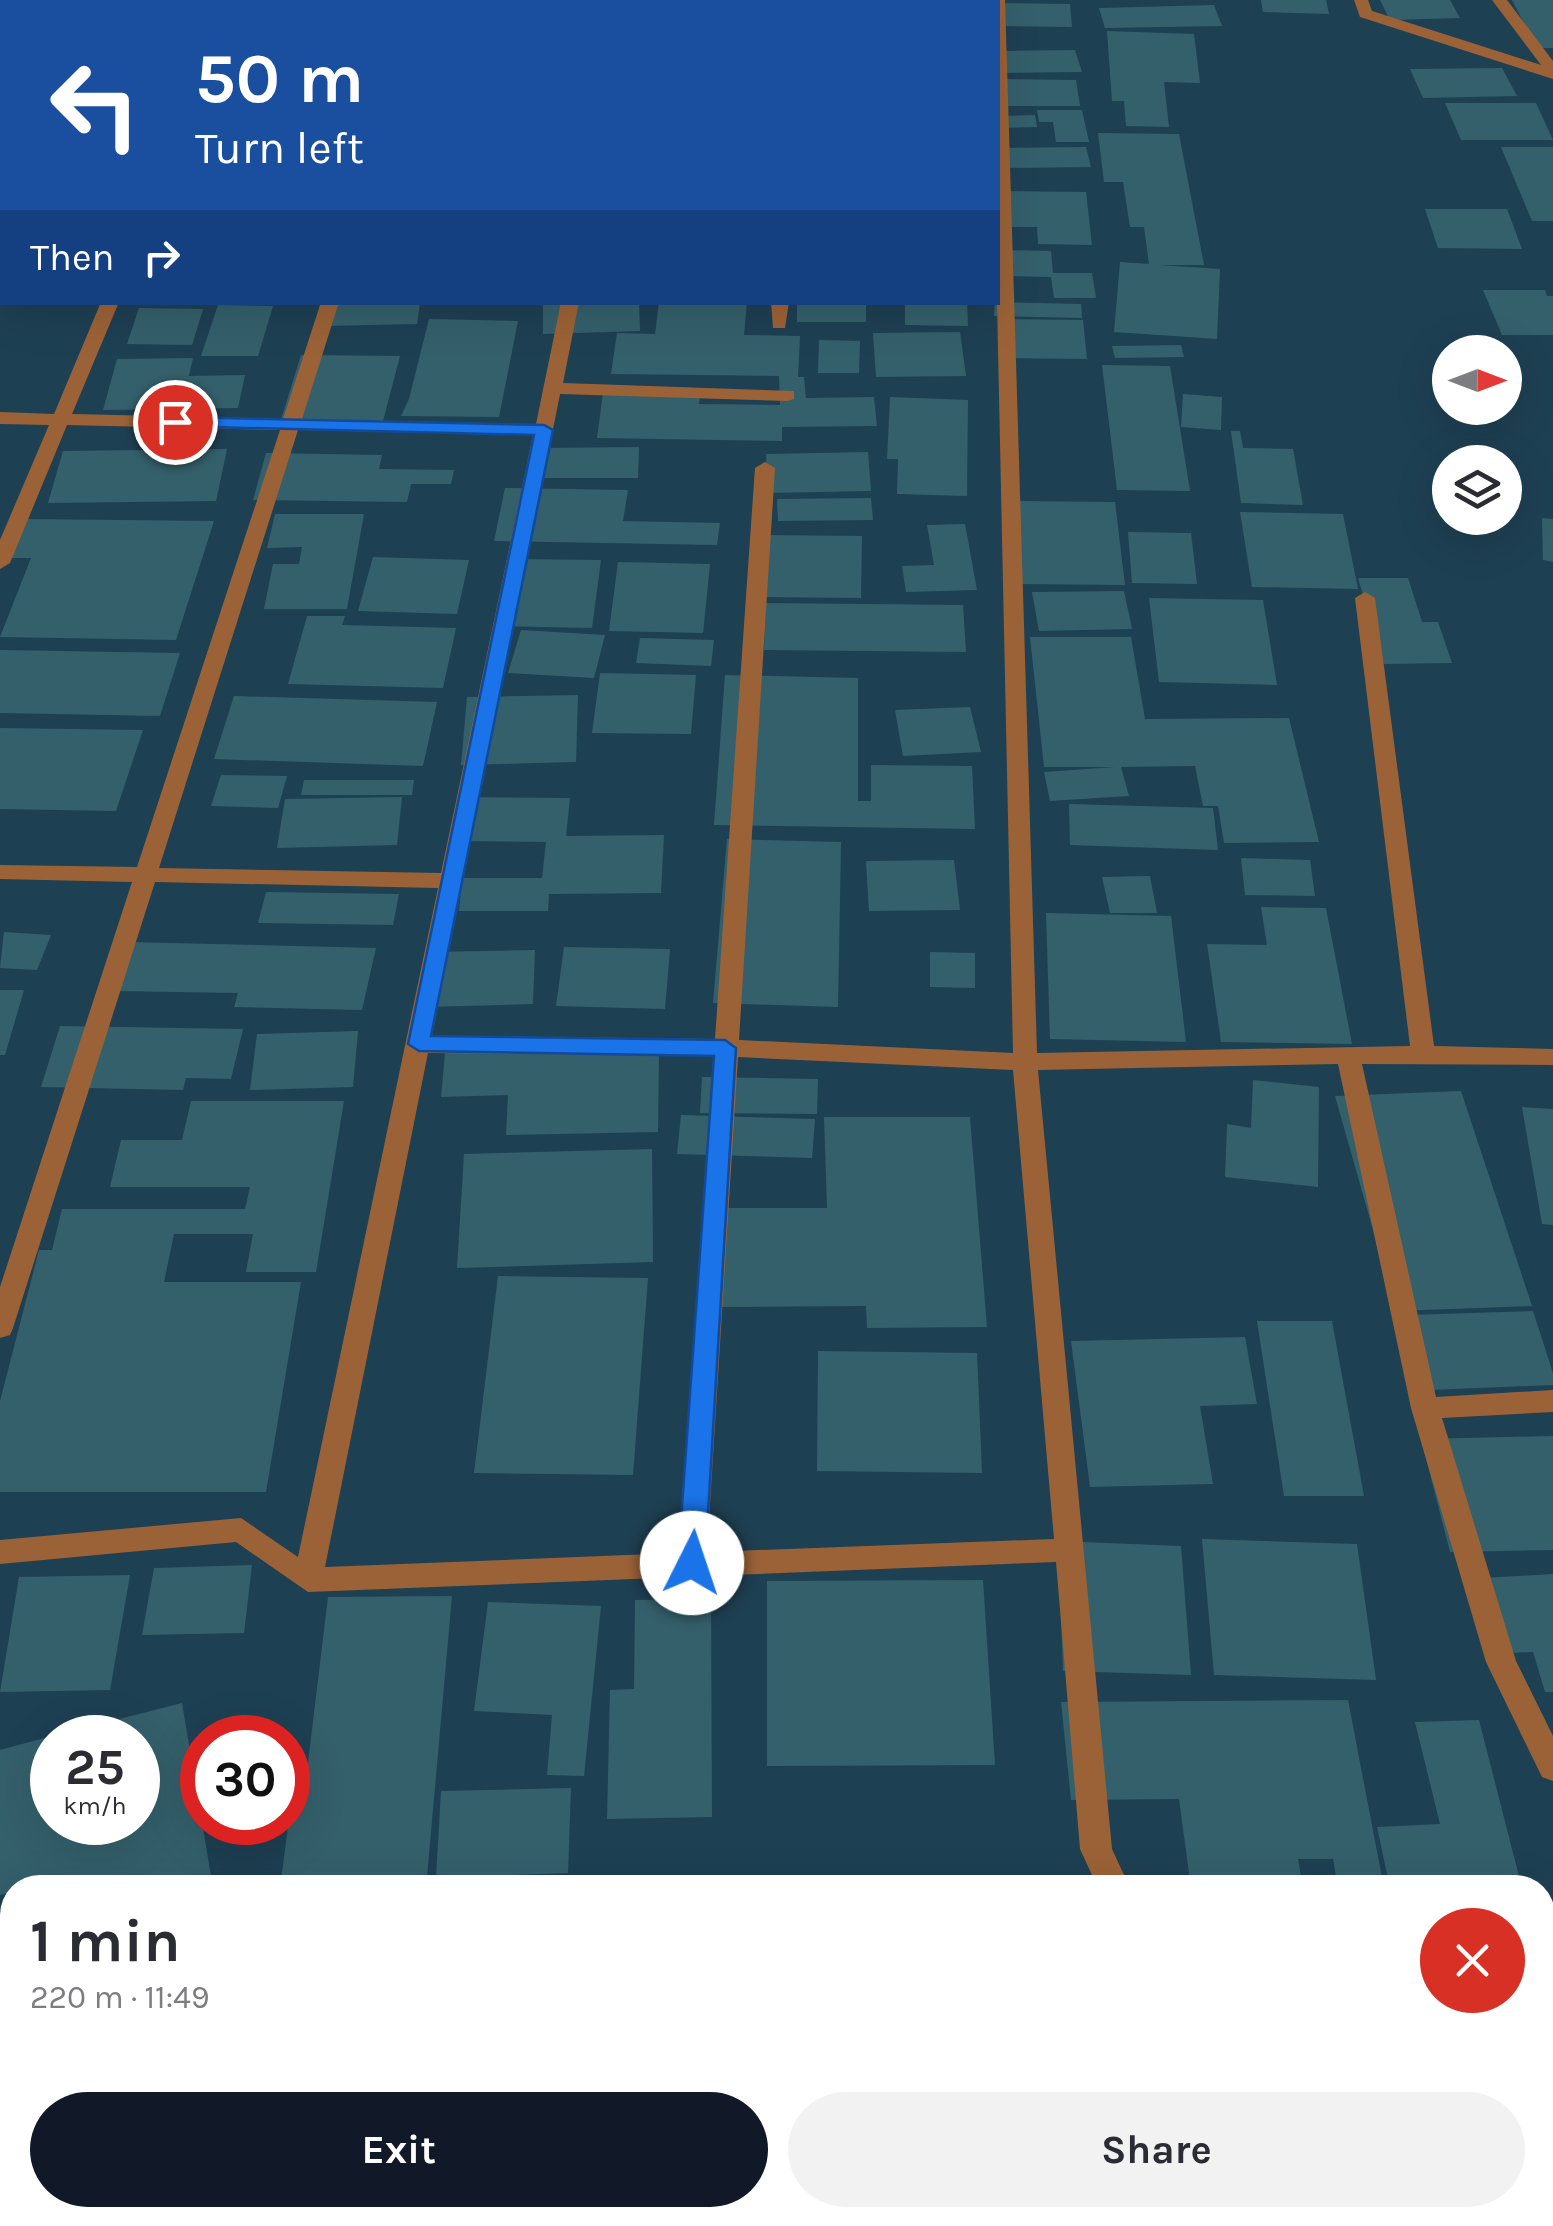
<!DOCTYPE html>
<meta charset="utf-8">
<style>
:root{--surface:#fff;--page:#f2f2f3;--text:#2b2b33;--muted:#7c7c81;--accent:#111827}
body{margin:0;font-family:Karla,sans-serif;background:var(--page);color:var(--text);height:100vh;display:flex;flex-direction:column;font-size:38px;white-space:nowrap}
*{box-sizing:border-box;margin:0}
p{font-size:32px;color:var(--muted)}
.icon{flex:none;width:55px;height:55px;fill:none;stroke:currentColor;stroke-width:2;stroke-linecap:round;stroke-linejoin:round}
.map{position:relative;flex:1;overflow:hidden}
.details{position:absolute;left:0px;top:1875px;width:1555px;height:352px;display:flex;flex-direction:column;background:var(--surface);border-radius:40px 40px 0 0;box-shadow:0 10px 40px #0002}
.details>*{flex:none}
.banner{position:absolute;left:0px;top:0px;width:1000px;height:305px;box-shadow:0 10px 40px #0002;background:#1a4fa0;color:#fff;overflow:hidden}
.needle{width:65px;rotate:90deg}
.controls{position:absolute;left:1432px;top:335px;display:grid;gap:20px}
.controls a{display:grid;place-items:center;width:90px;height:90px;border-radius:50%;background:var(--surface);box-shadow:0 10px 40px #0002;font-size:50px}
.speed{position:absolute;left:30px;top:1715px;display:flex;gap:20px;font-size:50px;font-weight:700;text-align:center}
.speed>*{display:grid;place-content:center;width:130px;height:130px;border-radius:50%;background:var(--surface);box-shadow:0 10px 40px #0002;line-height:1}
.speed small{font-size:25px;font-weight:400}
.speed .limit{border:15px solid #d22;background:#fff;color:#111}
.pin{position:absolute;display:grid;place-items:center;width:85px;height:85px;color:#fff;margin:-42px;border:5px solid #fff;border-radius:50%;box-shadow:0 2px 10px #0007}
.me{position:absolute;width:110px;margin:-55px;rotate:4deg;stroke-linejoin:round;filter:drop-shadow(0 0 8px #0008)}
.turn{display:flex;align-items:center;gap:35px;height:210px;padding:0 30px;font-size:45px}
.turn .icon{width:130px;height:130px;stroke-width:2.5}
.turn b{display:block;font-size:70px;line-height:85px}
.then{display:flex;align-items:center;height:95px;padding:0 30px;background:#0003;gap:20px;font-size:38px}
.round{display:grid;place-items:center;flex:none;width:105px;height:105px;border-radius:52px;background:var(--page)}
.head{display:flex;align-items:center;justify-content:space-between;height:170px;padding:0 30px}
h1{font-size:60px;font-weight:700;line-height:75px}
.cta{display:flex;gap:20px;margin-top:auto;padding:20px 30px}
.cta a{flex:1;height:115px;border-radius:60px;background:var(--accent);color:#fff;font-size:40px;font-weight:700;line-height:115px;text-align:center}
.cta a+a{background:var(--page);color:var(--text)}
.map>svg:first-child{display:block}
</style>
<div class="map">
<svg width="1553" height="2226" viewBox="0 0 1553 2226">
<rect width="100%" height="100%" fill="#1e4053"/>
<!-- building -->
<g fill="#34606b">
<path d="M 1261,0 L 1326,0 L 1329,14 L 1263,12 Z"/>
<path d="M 1380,0 L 1450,0 L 1460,18 L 1390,20 Z"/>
<path d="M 1512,0 L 1553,0 L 1553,48 L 1537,48 Z"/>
<path d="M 998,3 L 1070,4 L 1072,27 L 999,26 Z"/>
<path d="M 1214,5 L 1222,26 L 1105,28 L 1099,8 Z"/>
<path d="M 1107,31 L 1194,34 L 1200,83 L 1164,82 L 1169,127 L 1126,126 L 1124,101 L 1112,101 Z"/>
<path d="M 1075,50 L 1082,72 L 1004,73 L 1000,51 Z"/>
<path d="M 1502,68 L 1517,96 L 1423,98 L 1410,69 Z"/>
<path d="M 998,79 L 1076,80 L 1080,106 L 998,106 Z"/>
<path d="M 1445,103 L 1536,103 L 1553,140 L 1461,140 Z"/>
<path d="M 1037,110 L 1082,110 L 1089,142 L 1056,142 L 1053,122 L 1039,122 Z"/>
<path d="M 1035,115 L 1037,127 L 998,128 L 998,116 Z"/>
<path d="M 1098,133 L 1179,134 L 1204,265 L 1158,265 L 1220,269 L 1217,339 L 1114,332 L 1120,262 L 1149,264 L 1144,227 L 1130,227 L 1123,182 L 1104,182 Z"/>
<path d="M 1086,147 L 1091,167 L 1007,168 L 1003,148 Z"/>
<path d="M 1501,147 L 1553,147 L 1553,221 L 1532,221 Z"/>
<path d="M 998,191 L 1086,192 L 1092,245 L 1038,244 L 1037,227 L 998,227 Z"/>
<path d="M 1425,209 L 1507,209 L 1522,249 L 1438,248 Z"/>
<path d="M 998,250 L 1051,251 L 1053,273 L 1092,273 L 1096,298 L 1054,298 L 1051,277 L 999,276 Z"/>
<path d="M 1483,290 L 1545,290 L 1547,296 L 1553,296 L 1553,335 L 1502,335 Z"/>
<path d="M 330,302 L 420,302 L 417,324 L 326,326 Z"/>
<path d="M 543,302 L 639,302 L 640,331 L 543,334 Z"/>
<path d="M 659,302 L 747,302 L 744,335 L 800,336 L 798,377 L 804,377 L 806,398 L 874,397 L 877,426 L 782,427 L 782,441 L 597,438 L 603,393 L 700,394 L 699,404 L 780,405 L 779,376 L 611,374 L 617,333 L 655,334 Z"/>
<rect x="797" y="302" width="69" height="20"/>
<path d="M 905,302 L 967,302 L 968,326 L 905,325 Z"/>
<path d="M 995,302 L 1081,304 L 1082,318 L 994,316 Z"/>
<path d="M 218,305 L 273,306 L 258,356 L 201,356 Z"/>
<path d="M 139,308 L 203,309 L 192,345 L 127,344 Z"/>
<path d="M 429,319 L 518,321 L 499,417 L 401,416 L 409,399 Z"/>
<path d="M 998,319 L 1083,320 L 1087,359 L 1001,358 Z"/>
<path d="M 960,332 L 966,376 L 876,377 L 873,333 Z"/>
<path d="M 819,340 L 860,341 L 859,373 L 818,373 Z"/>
<path d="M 1181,345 L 1184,357 L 1115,358 L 1112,346 Z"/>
<path d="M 301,355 L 400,356 L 382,425 L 280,423 Z"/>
<path d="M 193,358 L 189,376 L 245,375 L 238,408 L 103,410 L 117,359 Z"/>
<path d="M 1102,365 L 1170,366 L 1190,491 L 1117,490 Z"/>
<path d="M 1183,394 L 1222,397 L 1221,430 L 1181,427 Z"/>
<path d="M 890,397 L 968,400 L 967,496 L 897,494 L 898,459 L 887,459 Z"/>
<path d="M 1231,431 L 1240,431 L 1243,448 L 1293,449 L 1303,505 L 1241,503 Z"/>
<path d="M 639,447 L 638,478 L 542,478 L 544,448 Z"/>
<path d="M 227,449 L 216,501 L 48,503 L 63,451 Z"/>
<path d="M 868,452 L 871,491 L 768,493 L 766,454 Z"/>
<path d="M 266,453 L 382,455 L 379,469 L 454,470 L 451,484 L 411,484 L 407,502 L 253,500 Z"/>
<path d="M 505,488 L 628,490 L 623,521 L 720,523 L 717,545 L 494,541 Z"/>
<path d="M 871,498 L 873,520 L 778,521 L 777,499 Z"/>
<path d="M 1011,501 L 1115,502 L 1125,585 L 1017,584 Z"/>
<path d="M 1240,512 L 1343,514 L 1358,589 L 1252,587 Z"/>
<path d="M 275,514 L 364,514 L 347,609 L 264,609 L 273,564 L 299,564 L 302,547 L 267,548 Z"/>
<path d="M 1542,518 L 1553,519 L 1553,562 L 1543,560 Z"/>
<path d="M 25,519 L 214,521 L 176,640 L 0,637 L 31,558 L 9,558 Z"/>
<path d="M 965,524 L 977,590 L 906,592 L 902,566 L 934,565 L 927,525 Z"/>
<path d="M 1128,532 L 1191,533 L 1197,584 L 1132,583 Z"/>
<path d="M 755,535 L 862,536 L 861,598 L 753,597 Z"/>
<path d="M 373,557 L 469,560 L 457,614 L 358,611 Z"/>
<path d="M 510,559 L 601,560 L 592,628 L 498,626 Z"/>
<path d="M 618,562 L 710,564 L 703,633 L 609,631 Z"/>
<path d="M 1358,578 L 1408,578 L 1422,622 L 1438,622 L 1452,663 L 1384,664 Z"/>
<path d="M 1124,591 L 1132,629 L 1039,631 L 1032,592 Z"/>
<path d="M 1149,598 L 1263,600 L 1277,685 L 1159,682 Z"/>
<path d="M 766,603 L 963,605 L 966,652 L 764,650 Z"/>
<path d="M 307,616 L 345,616 L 342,625 L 456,628 L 443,688 L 288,684 Z"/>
<path d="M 521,630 L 605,635 L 594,678 L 508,673 Z"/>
<path d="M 1030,637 L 1131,637 L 1145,719 L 1289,718 L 1319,842 L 1224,843 L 1218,806 L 1203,806 L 1195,766 L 1121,767 L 1129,796 L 1050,801 L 1044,772 L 1115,767 L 1044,767 Z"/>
<path d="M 640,638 L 714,640 L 711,666 L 636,663 Z"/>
<path d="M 0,650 L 180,653 L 160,716 L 0,713 Z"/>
<path d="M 600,673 L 696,675 L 691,734 L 592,733 Z"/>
<path d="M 725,675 L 858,678 L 858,801 L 871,801 L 871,765 L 972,766 L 975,829 L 714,825 Z"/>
<path d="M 578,695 L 576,762 L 461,765 L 467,697 Z"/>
<path d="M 234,696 L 437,702 L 423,766 L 214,759 Z"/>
<path d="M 970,707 L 981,752 L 903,756 L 895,710 Z"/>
<path d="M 0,728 L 143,730 L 116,811 L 0,809 Z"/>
<path d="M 221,775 L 287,776 L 278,808 L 211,806 Z"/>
<path d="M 304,780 L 414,780 L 412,795 L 301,795 Z"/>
<path d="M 402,797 L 397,845 L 277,848 L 285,799 Z"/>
<path d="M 465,797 L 570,798 L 566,836 L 664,835 L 661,893 L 549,894 L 548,911 L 459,911 L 462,878 L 542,878 L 546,842 L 458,841 Z"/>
<path d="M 1069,804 L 1213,808 L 1218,850 L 1070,845 Z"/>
<path d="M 727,839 L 841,842 L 838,1007 L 713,1003 Z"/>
<path d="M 1241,858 L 1310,860 L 1315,896 L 1245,895 Z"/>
<path d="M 954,860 L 960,910 L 869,911 L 866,861 Z"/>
<path d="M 1150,876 L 1157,913 L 1110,913 L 1102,877 Z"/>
<path d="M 266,892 L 399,894 L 393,925 L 258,923 Z"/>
<path d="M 1261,907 L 1326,908 L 1352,1044 L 1221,1042 L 1207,944 L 1267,945 Z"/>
<path d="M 1046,913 L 1171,916 L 1186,1042 L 1050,1039 Z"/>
<path d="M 4,932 L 51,935 L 37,970 L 0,968 Z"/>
<path d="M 129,942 L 376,948 L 362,1010 L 234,1007 L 238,993 L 114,991 Z"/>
<path d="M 564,947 L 670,949 L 665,1009 L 556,1006 Z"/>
<path d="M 535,950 L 533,1004 L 426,1007 L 431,952 Z"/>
<path d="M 930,952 L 975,953 L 975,988 L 930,987 Z"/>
<path d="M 0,990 L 24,990 L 5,1055 L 0,1055 Z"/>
<path d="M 60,1026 L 243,1029 L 231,1079 L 186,1078 L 183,1090 L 41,1087 Z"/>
<path d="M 358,1031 L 353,1087 L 250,1090 L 257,1034 Z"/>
<path d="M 659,1049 L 658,1132 L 506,1135 L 508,1095 L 441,1097 L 445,1053 Z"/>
<path d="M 702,1077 L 818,1079 L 817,1114 L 700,1113 Z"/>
<path d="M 1253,1080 L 1319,1087 L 1318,1187 L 1225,1177 L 1227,1124 L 1251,1128 Z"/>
<path d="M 1461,1091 L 1532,1306 L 1396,1311 L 1335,1096 Z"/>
<path d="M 191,1101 L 344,1101 L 316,1272 L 246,1272 L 253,1234 L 174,1234 L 164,1282 L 301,1282 L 266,1492 L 0,1492 L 0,1401 L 39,1250 L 52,1250 L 62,1209 L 245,1209 L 250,1187 L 110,1187 L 121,1140 L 182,1140 Z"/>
<path d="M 1522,1107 L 1553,1109 L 1553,1225 L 1542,1224 Z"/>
<path d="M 681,1115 L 815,1119 L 812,1158 L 677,1154 Z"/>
<path d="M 824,1117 L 970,1117 L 987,1327 L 867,1328 L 866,1306 L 720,1307 L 721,1208 L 827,1208 Z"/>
<path d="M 652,1149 L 653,1262 L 457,1268 L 464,1154 Z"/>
<path d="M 498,1276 L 648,1278 L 633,1475 L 474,1473 Z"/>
<path d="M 1533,1311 L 1553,1373 L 1553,1385 L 1430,1390 L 1409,1315 Z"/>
<path d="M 1257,1321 L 1332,1321 L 1364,1496 L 1284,1496 Z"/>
<path d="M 1245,1337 L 1257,1404 L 1200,1406 L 1213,1484 L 1090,1487 L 1071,1341 Z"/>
<path d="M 818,1351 L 977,1353 L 982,1473 L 817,1471 Z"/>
<path d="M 1553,1436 L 1553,1550 L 1450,1552 L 1421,1439 Z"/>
<path d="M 1202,1539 L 1357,1544 L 1376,1680 L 1214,1675 Z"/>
<path d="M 1058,1541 L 1181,1546 L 1191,1675 L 1063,1671 Z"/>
<path d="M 252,1565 L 244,1633 L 142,1635 L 154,1568 Z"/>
<path d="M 1553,1574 L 1553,1692 L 1545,1692 L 1533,1652 L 1488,1654 L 1465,1579 Z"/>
<path d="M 130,1575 L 110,1690 L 0,1692 L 19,1577 Z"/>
<path d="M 983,1580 L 995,1765 L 767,1766 L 767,1581 Z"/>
<path d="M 452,1596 L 426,1888 L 280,1888 L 292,1796 L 304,1796 L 328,1597 Z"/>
<path d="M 711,1599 L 712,1817 L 607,1819 L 610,1690 L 634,1689 L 635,1600 Z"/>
<path d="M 488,1602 L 601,1606 L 584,1776 L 547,1775 L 552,1715 L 474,1711 Z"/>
<path d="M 1348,1700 L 1384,1888 L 1338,1888 L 1333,1859 L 1298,1859 L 1303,1888 L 1191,1888 L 1179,1799 L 1071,1800 L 1061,1702 Z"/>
<path d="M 182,1703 L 213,1888 L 12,1888 L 10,1907 L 8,1893 L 0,1895 L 0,1750 L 52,1736 L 52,1822 L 138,1822 L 138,1738 L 53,1736 Z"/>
<path d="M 1479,1720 L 1522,1888 L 1390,1888 L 1377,1827 L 1440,1824 L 1415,1722 Z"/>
<path d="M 571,1788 L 568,1873 L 436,1878 L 441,1791 Z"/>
<path d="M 1542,2057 L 1553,2079 L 1553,2226 L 1388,2226 L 1383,2215 L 1542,2215 Z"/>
<path d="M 12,2137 L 12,2215 L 270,2215 L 272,2226 L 0,2226 L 0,2141 Z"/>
<path d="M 411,2215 L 694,2215 L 689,2226 L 406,2226 Z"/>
</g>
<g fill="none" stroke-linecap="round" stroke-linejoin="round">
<!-- minor -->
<g fill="#9c6237" fill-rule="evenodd">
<path d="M 991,0 L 1005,0 L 1037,1053 L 1410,1046 L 1355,598 L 1365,592 L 1375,598 L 1434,1046 L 1553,1049 L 1553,1065 L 1362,1064 L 1436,1397 L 1553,1390 L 1553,1412 L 1442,1418 L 1516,1661 L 1553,1736 L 1553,1781 L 1542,1777 L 1486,1662 L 1411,1408 L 1338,1064 L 1038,1070 L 1112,1849 L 1130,1888 L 1098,1888 L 1080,1849 L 1056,1562 L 308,1592 L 236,1542 L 0,1564 L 0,1540 L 241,1518 L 298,1557 L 438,888 L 155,882 L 13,1328 L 10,1335 L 0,1338 L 0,1287 L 132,882 L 0,879 L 0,865 L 137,867 L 280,430 L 67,425 L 10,563 L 0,569 L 0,540 L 49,425 L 0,424 L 0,412 L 54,414 L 101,302 L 119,302 L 72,414 L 283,419 L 321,302 L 339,302 L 302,419 L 536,424 L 561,302 L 579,302 L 563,383 L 794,391 L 794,399 L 787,401 L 560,394 L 432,1036 L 715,1039 L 755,468 L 765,462 L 775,468 L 739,1040 L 1013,1053 L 997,302 L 998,2 ZM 298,430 L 533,435 L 441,873 L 159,868 ZM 428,1053 L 714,1056 L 678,1553 L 325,1567 ZM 738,1057 L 1013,1070 L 1054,1539 L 707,1552 Z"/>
<path d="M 1354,0 L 1368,0 L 1372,11 L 1541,65 L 1492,0 L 1507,0 L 1553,61 L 1553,79 L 1360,17 Z"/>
<path d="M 2,101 L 2,112 L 0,113 L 0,102 Z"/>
<path d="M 771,302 L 789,302 L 785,328 L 773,328 Z"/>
<path d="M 1251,2215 L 1287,2215 L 1292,2226 L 1256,2226 Z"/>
</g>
</g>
<!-- route -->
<path fill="#1a73e8" stroke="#114b97" stroke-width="2.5" d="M 175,417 L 544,425 L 553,430 L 431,1036 L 725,1040 L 736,1048 L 705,1563 L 701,1571 L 692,1574 L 682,1571 L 678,1563 L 714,1056 L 419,1051 L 408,1044 L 534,435 L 169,426 L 167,422 Z"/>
</svg>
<div class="controls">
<a><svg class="needle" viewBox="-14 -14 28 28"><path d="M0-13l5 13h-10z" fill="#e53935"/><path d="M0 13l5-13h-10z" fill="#7c7c81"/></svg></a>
<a><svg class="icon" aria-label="layers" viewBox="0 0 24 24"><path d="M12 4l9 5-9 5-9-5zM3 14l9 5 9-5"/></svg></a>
</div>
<div class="speed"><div>25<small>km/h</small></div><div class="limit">30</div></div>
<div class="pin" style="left:175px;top:422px;background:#d93025"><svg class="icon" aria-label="arrive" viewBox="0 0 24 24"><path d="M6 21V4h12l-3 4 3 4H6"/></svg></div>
<svg class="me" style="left:692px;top:1563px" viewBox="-20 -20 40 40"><circle r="19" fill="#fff"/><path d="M0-13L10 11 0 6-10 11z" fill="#1a73e8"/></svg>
<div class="banner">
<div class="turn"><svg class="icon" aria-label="left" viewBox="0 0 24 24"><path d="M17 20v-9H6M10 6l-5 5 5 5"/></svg><div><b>50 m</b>Turn left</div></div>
<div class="then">Then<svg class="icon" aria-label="right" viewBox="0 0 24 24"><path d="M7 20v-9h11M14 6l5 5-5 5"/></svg></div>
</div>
<section class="details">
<div class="head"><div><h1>1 min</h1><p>220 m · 11:49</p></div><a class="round" style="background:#d93025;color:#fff"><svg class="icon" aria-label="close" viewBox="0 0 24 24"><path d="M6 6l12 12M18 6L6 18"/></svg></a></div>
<div class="cta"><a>Exit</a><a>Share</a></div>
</section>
</div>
